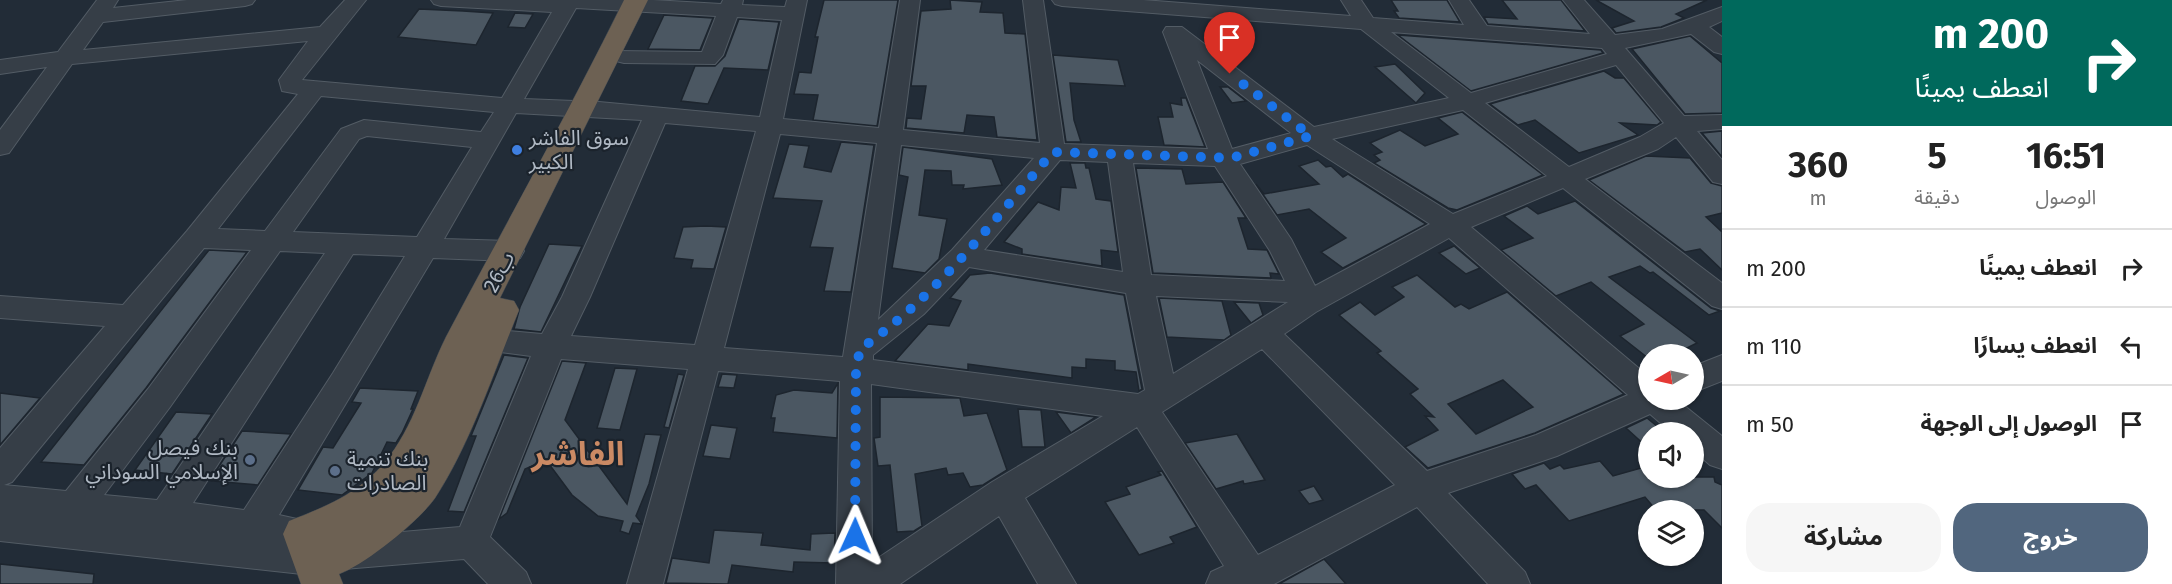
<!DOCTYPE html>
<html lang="ar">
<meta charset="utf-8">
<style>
:root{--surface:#fff;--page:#f6f6f6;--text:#222;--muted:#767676;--line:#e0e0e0;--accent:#51667e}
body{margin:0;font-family:"Fira Sans","Noto Sans Arabic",sans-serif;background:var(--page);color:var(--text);direction:rtl;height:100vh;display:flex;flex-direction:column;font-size:22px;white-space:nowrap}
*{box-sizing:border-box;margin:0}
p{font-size:20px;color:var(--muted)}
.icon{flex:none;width:33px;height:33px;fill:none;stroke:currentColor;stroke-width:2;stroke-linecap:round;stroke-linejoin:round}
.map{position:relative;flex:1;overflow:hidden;direction:ltr}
.drawer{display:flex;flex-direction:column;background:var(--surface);width:450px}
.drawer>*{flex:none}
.guide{background:#00695c;color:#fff;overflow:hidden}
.needle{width:39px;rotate:261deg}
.controls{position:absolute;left:1638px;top:344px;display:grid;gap:12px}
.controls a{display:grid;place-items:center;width:66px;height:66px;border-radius:50%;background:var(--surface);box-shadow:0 2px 4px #0004;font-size:30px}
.pin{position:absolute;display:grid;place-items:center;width:51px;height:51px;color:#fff;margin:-62px -26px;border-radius:50% 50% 50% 0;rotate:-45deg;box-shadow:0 0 6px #0007}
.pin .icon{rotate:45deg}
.me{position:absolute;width:66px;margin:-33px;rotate:1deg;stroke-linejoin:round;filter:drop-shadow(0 0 4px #0008)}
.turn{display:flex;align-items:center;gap:21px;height:126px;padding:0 24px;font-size:27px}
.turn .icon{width:78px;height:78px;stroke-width:2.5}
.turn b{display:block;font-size:42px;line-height:51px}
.eta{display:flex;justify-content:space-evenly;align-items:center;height:102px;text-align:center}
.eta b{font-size:36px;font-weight:700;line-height:42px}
.cta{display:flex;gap:12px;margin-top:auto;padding:12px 24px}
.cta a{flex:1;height:69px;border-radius:24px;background:var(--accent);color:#fff;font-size:24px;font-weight:700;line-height:69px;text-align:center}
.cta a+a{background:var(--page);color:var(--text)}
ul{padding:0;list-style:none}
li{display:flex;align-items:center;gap:18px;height:78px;padding:0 24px;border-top:2px solid var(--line)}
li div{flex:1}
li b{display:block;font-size:22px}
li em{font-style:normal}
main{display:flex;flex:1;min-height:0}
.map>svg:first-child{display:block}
</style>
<main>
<section class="drawer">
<div class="guide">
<div class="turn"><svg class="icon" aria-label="right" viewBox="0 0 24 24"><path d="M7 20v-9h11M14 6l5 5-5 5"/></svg><div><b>200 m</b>انعطف يمينًا</div></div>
</div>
<div class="eta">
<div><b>16:51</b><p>الوصول</p></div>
<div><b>5</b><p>دقيقة</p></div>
<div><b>360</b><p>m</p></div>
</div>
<ul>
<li><svg class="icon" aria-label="right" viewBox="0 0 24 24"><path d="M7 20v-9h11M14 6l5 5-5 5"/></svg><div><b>انعطف يمينًا</b></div><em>200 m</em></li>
<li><svg class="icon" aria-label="left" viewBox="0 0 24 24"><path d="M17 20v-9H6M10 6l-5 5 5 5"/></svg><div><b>انعطف يسارًا</b></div><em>110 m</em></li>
<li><svg class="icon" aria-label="arrive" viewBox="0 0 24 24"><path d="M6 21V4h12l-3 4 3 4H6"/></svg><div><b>الوصول إلى الوجهة</b></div><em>50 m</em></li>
</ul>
<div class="cta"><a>خروج</a><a>مشاركة</a></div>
</section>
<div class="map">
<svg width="1722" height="584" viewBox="0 0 1722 584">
<rect width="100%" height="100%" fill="#222c37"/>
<!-- building -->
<g fill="#4b5762" stroke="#1d252e" stroke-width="1.5" fill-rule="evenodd">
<path d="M 824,0 L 898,0 L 877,126 L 813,120 L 818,95 L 794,94 L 799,72 L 811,73 L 818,37 L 815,37 Z"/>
<path d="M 950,0 L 982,2 L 980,12 L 1003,13 L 1005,33 L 1025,34 L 1037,140 L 997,137 L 994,117 L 967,115 L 964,133 L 906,128 L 907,118 L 921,119 L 926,86 L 911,86 L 921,11 L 951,9 Z"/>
<path d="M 1391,0 L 1447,0 L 1460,22 L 1399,18 L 1394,11 L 1398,11 Z"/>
<path d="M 1502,0 L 1561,0 L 1585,31 L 1488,24 L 1484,17 L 1517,19 Z"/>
<path d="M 1596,0 L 1707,0 L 1676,14 L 1684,18 L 1661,27 L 1616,33 L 1612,28 L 1634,21 Z"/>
<path d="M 419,9 L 463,11 L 493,13 L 476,45 L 398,37 Z"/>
<path d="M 515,13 L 533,14 L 525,28 L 508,27 Z"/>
<path d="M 664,15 L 713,18 L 700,50 L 648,49 Z"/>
<path d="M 739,19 L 779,22 L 768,70 L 724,68 L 708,104 L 681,101 L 695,66 L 715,66 L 725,56 Z"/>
<path d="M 1398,35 L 1601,50 L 1603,53 L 1471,91 Z"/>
<path d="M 1690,36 L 1722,63 L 1722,113 L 1685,114 L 1632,49 Z"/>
<path d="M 1053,55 L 1118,60 L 1125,86 L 1070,83 L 1074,120 L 1081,142 L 1066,142 Z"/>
<path d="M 1395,64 L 1425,93 L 1416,103 L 1375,67 Z"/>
<path d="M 1604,71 L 1615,78 L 1624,78 L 1661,122 L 1657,125 L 1620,123 L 1638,135 L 1579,153 L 1535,120 L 1518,125 L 1490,104 Z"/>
<path d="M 1220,87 L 1228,87 L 1246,101 L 1232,103 Z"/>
<path d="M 1181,98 L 1186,98 L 1205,147 L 1164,145 L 1158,117 L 1173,117 L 1170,103 L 1182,105 Z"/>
<path d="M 1462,112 L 1543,175 L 1457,210 L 1448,208 L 1374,163 L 1380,160 L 1374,155 L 1382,152 L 1370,143 L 1400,130 L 1425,146 L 1458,134 L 1438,118 Z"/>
<path d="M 1722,131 L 1722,157 L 1702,133 Z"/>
<path d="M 841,142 L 874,145 L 851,292 L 824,291 L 833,248 L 810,247 L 822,201 L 773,198 L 789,144 L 809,146 L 804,167 L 831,172 Z"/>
<path d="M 903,147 L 992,159 L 1002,185 L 963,189 L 964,185 L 952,185 L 951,171 L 925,170 L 919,215 L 947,219 L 939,259 L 925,273 L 892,268 L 908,177 L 899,175 Z"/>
<path d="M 1646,156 L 1690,158 L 1711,183 L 1722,186 L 1722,213 L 1706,217 L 1722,232 L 1722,270 L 1700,249 L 1685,252 L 1589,180 Z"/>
<path d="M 1318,160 L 1326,167 L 1331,166 L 1343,177 L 1348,174 L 1426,224 L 1343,268 L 1321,252 L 1346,238 L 1309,209 L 1277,215 L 1256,184 L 1264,194 L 1319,184 L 1299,166 Z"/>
<path d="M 1070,163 L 1085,163 L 1086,168 L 1089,168 L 1096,199 L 1111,201 L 1118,252 L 1101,250 L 1102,266 L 1022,254 L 1022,249 L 1004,242 L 1038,202 L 1059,210 L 1061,187 L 1076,188 Z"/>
<path d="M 1136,168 L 1182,169 L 1186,184 L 1223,182 L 1246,218 L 1238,218 L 1248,249 L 1267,250 L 1279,274 L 1270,273 L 1271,278 L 1153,273 Z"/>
<path d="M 1575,201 L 1711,308 L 1720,311 L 1709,315 L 1653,272 L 1650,273 L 1640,266 L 1609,277 L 1697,343 L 1679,352 L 1670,346 L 1655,354 L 1648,354 L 1648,358 L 1620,336 L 1644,324 L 1591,282 L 1556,296 L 1501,250 L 1533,238 L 1504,216 L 1527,206 L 1538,214 Z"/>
<path d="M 706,226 L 726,227 L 714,269 L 691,268 L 693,260 L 674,258 L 683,227 Z"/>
<path d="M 549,244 L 582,246 L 541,332 L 514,329 L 520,307 Z"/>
<path d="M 1454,246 L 1480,268 L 1466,274 L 1439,253 Z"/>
<path d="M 209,250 L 247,252 L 146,388 L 84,465 L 41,462 Z"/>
<path d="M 990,273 L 1124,295 L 1142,389 L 1139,391 L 1136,372 L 1115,370 L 1115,361 L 1086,359 L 1086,368 L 1072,367 L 1072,378 L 968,364 L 968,370 L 895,361 L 928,324 L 949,326 L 961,301 L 950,298 L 970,275 Z"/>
<path d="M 1417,275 L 1455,307 L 1461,304 L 1469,309 L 1507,292 L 1624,394 L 1535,433 L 1428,468 L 1405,447 L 1438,430 L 1425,416 L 1434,417 L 1410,394 L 1418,389 L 1377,353 L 1381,351 L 1339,315 L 1360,302 L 1375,315 L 1404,297 L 1392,287 ZM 1503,380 L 1533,407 L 1476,434 L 1448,404 Z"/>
<path d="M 1159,298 L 1222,301 L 1231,335 L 1224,340 L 1167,337 Z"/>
<path d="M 1234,302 L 1259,303 L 1263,315 L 1251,323 Z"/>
<path d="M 504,355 L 528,358 L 464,512 L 448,511 L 476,436 L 471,436 Z"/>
<path d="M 562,361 L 586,363 L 565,420 L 627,504 L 645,434 L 661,435 L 649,484 L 636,516 L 642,524 L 633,523 L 629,534 L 620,531 L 623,521 L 598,516 L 572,495 L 546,460 L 525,469 L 507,513 L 499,519 Z"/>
<path d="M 615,368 L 637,369 L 620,430 L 597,428 Z"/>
<path d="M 678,374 L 684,375 L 669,428 L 664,427 Z"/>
<path d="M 722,374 L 737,375 L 734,388 L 718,387 Z"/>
<path d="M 838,383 L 837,438 L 773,432 L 775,418 L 771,418 L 776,395 L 794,390 L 832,393 Z"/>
<path d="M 360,388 L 418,391 L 411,409 L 413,409 L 402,433 L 396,443 L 387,442 L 372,473 L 342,495 L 298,490 L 323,447 L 333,448 L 361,403 L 352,402 Z"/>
<path d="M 0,393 L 40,398 L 0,445 Z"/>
<path d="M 880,397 L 960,398 L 964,416 L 987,413 L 1007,470 L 983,485 L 970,487 L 963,473 L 948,475 L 946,468 L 915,474 L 922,526 L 914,531 L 897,532 L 890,465 L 878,466 L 874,438 L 880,437 Z"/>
<path d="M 1018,409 L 1041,410 L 1045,447 L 1022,447 Z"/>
<path d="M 176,412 L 212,414 L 172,474 L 135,470 Z"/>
<path d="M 1056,412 L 1096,417 L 1071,433 Z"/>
<path d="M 1647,418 L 1664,432 L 1648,432 L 1648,448 L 1626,428 Z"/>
<path d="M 711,425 L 737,428 L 730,459 L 703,456 Z"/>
<path d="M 242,431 L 291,434 L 258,485 L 212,481 L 215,478 L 212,477 Z"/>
<path d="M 1237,434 L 1265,480 L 1244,484 L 1243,481 L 1216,489 L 1185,443 Z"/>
<path d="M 1600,461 L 1613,476 L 1648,466 L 1648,477 L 1714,477 L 1715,482 L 1722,485 L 1722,528 L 1704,510 L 1656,510 L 1645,497 L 1569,521 L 1536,485 L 1525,489 L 1512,474 L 1544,463 L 1550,469 L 1560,465 L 1564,469 Z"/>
<path d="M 1162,471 L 1197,527 L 1170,537 L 1174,543 L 1139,555 L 1105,502 L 1130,494 L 1126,487 L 1161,475 L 1158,472 Z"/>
<path d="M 1314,486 L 1323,500 L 1309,504 L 1299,491 Z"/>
<path d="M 714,530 L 763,533 L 761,545 L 810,550 L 811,534 L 835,533 L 834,563 L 794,562 L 793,572 L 732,565 L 728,584 L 666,583 L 672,558 L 709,563 Z"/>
<path d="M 1324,559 L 1346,584 L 1279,584 Z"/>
<path d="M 0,564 L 94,574 L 93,584 L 0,584 Z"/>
</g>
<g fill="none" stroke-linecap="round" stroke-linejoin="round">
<!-- minor casing -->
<g stroke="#535c65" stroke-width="2">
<g id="minor">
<path d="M 97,0 L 118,0 L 113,8 L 187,0 L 255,0 L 252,4 L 245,6 L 103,22 L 83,50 L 320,27 L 345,0 L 366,0 L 302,80 L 502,98 L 552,12 L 441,6 L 434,4 L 431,0 L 653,0 L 721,4 L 723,0 L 743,0 L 742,5 L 785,7 L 787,0 L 807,0 L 783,119 L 879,128 L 900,0 L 920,0 L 903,130 L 1040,143 L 1023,0 L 1043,0 L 1064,144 L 1208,149 L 1163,32 L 1166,27 L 1182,27 L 1314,127 L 1449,98 L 1361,29 L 1062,6 L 1055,4 L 1052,0 L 1143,0 L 1351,16 L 1341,0 L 1361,0 L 1373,18 L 1464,25 L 1449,0 L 1469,0 L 1487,26 L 1590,34 L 1563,0 L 1584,0 L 1615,35 L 1662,29 L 1722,7 L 1722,21 L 1709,27 L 1722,37 L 1722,54 L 1714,52 L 1691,34 L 1625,48 L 1684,116 L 1722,115 L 1722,129 L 1697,131 L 1722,160 L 1722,184 L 1713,182 L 1676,137 L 1658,149 L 1585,179 L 1722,283 L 1722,309 L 1712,306 L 1563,188 L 1471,227 L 1648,376 L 1648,399 L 1676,399 L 1722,436 L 1722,469 L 1710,465 L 1694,451 L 1694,432 L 1671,432 L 1650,414 L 1557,456 L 1448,493 L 1525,572 L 1530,584 L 1488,584 L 1417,507 L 1274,584 L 1206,584 L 1211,572 L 1224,566 L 1137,427 L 1025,498 L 1076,584 L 1038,584 L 999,516 L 900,584 L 836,584 L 840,381 L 718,371 L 663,584 L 627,584 L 688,369 L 561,359 L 490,537 L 526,572 L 531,584 L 488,584 L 464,559 L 344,569 L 331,565 L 329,558 L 324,570 L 311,575 L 0,541 L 0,448 L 105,326 L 0,318 L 0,296 L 123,305 L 187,231 L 298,94 L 282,91 L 279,80 L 308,41 L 72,64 L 9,153 L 0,155 L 0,130 L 47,67 L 0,74 L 0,60 L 58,52 ZM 576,8 L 716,16 L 702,52 L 616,51 L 613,56 L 616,61 L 624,63 L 715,64 L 723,55 L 737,17 L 782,20 L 760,117 L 599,102 L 524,99 ZM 1391,32 L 1602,48 L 1607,54 L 1471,93 ZM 1197,60 L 1291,133 L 1232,149 ZM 1616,65 L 1664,123 L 1640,137 L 1569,167 L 1485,103 ZM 321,96 L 494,112 L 481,132 L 364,120 L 341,129 L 265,231 L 218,229 ZM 1463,110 L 1547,176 L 1453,214 L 1332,139 ZM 516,113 L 642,120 L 562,297 L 542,334 L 487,329 L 476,333 L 472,341 L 476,349 L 531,356 L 460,527 L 344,537 L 331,541 L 326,553 L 324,546 L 316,543 L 320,534 L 315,523 L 279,515 L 433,258 L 510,261 L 520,258 L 524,251 L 520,244 L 510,241 L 444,239 ZM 665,123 L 756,131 L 695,345 L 571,336 L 590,297 ZM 780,134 L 877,143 L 843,357 L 724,348 ZM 367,136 L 472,147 L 417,237 L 293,232 L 359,139 ZM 901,145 L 1034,158 L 952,250 L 878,320 ZM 1307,145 L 1430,224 L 1315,286 L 1291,239 L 1240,164 ZM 1060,160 L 1108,162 L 1123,272 L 984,250 ZM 1133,163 L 1215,166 L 1270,251 L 1285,281 L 1151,275 ZM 1449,238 L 1628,395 L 1536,435 L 1427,471 L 1284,334 L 1316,312 ZM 204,248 L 251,250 L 148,389 L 66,491 L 4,485 L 12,482 ZM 280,251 L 325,253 L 157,500 L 104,495 L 170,407 ZM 353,254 L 405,256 L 333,373 L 244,510 L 193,503 ZM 969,267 L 1126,293 L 1145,390 L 1138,394 L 873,360 L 873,355 L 924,314 ZM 1156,296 L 1288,302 L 1173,374 ZM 1262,349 L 1395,485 L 1258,555 L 1162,412 ZM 871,384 L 1103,416 L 992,482 L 872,562 Z"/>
<path d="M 1722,355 L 1722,381 L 1694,392 L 1694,366 Z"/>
</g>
</g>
<!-- highway casing -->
<g stroke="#404952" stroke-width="1">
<path id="highway" d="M 624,0 L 648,0 L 500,298 L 514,301 L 519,310 C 494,371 471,443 435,498 C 418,522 366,564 339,574 L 343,584 L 301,584 L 283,534 L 289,521 C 325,507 358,494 384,463 C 415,427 425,379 446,337 C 505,225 568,114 624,0 Z"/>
</g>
<!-- minor -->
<use href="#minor" fill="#363e47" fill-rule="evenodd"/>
<!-- highway -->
<use href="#highway" fill="#6d6153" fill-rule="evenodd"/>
</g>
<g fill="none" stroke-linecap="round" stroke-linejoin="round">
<!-- route -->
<path stroke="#1a73e8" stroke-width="10" stroke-dasharray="0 18" d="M 855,536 L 856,370 L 860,349 C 936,297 993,221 1053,152 L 1231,158 L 1311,136 L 1230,74"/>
</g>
<!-- markers -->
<circle fill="#3f7fe0" stroke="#1b232c" stroke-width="2" cx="517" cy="150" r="6"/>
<g fill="#5c6f8a" stroke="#1b232c" stroke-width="2">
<circle cx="250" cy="460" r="6"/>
<circle cx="335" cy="471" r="6"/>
</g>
<g text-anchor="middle" stroke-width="4.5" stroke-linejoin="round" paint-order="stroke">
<!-- poi labels -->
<g font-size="21" fill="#b0b9c4" stroke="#1b232c" text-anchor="start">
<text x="529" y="145">سوق الفاشر<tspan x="529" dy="24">الكبير</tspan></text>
<text x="238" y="455" text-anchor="end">بنك فيصل<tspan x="238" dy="24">الإسلامي السوداني</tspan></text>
<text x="347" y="466">بنك تنمية<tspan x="347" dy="24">الصادرات</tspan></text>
</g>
<!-- street labels -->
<g font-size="21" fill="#b0b9c4" stroke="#1b232c">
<text transform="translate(499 272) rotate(-62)" y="7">26ب</text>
</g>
<!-- town labels -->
<g font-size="33" font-weight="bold" fill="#cb8a64" stroke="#1b232c">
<text x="578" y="465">الفاشر</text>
</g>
</g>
</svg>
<div class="controls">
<a><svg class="needle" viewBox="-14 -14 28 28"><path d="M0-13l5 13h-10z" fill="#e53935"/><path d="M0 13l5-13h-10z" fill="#767676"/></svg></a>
<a><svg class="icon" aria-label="sound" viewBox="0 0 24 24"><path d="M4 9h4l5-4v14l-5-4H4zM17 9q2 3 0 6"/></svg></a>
<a><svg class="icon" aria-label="layers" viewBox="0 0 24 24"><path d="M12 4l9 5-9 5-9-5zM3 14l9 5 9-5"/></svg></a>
</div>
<div class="pin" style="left:1230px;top:74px;background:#d93025"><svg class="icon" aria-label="arrive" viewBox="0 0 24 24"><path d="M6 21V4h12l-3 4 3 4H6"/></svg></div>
<svg class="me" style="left:855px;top:536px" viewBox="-20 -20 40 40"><path d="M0-17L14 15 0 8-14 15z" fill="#1a73e8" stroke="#fff" stroke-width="4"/></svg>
</div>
</main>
